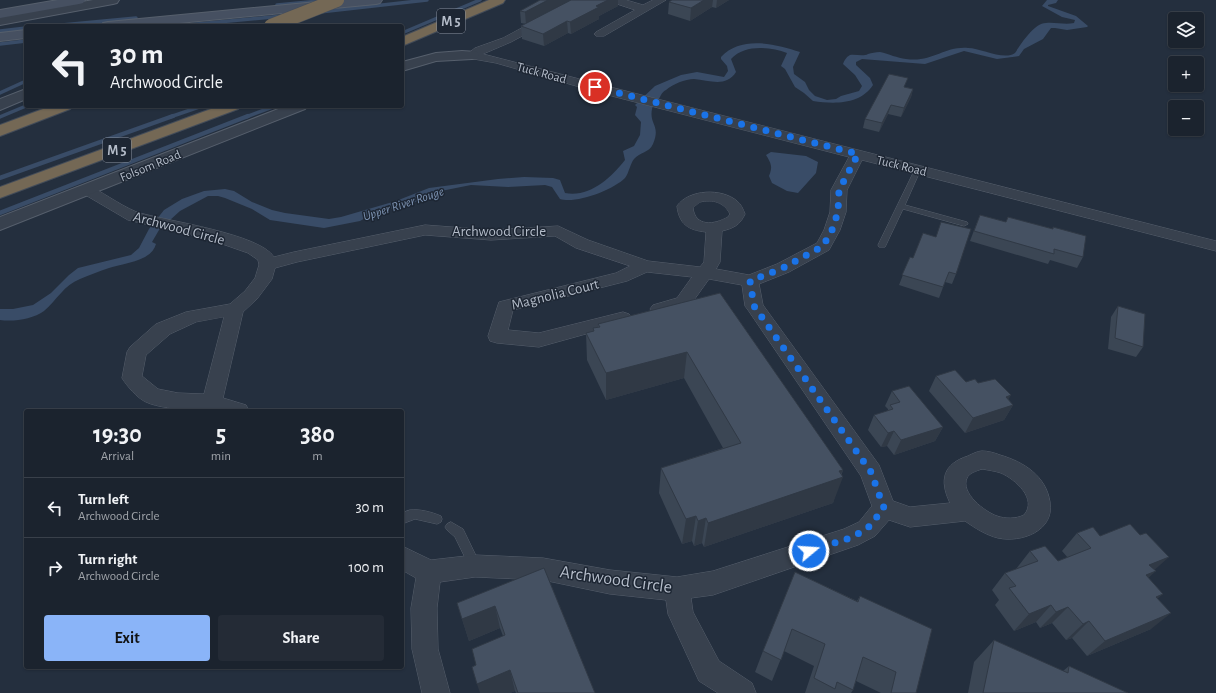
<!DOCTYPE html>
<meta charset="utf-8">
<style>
:root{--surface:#1b232e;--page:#242b36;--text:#f1f3f6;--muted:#a0a4aa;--line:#39404a;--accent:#8ab4f8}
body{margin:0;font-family:"Alegreya Sans",sans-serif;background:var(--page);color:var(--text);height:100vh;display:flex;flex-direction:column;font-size:15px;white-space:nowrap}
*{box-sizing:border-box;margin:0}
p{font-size:13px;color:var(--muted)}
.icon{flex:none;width:22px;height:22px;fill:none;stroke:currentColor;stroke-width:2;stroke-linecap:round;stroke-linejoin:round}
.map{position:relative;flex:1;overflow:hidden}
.sheet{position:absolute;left:24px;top:409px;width:380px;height:260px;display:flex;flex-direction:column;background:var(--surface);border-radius:4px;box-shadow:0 1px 3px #0004,0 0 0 1px var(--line)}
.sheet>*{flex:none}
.top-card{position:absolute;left:24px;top:24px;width:380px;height:84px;border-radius:4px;box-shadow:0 1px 3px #0004,0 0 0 1px var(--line);background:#1b232e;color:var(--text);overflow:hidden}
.buttons{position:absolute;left:1168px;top:12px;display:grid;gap:8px}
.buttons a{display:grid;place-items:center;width:36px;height:36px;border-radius:4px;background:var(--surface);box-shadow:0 1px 3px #0004,0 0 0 1px var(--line);font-size:20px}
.pin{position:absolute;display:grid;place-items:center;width:34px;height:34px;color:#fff;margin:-17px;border:2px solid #fff;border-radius:50%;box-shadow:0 1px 4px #0007}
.me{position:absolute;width:44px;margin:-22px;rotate:72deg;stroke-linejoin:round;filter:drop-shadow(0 0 3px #0008)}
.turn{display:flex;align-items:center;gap:14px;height:84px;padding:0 20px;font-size:18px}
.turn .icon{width:52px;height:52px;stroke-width:2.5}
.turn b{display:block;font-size:28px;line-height:34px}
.eta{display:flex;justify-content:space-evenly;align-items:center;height:68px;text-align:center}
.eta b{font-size:24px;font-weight:600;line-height:28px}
.action{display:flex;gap:8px;margin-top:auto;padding:8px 20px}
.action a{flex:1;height:46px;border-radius:4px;background:var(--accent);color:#111;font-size:16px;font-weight:600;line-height:46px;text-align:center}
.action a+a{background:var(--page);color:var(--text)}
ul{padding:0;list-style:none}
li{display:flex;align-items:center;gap:12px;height:60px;padding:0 20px;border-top:1px solid var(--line)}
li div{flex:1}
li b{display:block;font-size:15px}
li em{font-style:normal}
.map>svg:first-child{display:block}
</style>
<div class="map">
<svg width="1216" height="693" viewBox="0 0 1216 693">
<rect width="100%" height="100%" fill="#242f3e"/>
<!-- water -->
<g fill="#394c67">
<path d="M 1047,0 L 1058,0 L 1056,3 L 1048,5 L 1048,6 L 1076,16 L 1088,26 L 1087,27 L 1067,30 L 1055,28 L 1051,28 L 1043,39 L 1024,49 L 1019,56 L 997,59 L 964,51 L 925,64 L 862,59 L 856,62 L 856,65 L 870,78 L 873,85 C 860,105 834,104 813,101 L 804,93 L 795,87 L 785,69 L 781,66 L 787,53 C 770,47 745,44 731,59 L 736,72 C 726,88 709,80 694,79 C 685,79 673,84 666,90 C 662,92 661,95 659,99 C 657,103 653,105 652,109 C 649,125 661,125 653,144 C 649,153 640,152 634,159 C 630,164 629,173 625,178 C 613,190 576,204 560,199 L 552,187 L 545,185 L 508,187 L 471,185 L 441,191 L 406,206 L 378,211 L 360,221 L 324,228 L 270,220 L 252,209 L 225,198 L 218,196 L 208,196 L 180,211 L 159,230 L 152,242 L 156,244 C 151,262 123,263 109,268 C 99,271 90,275 80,279 C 64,285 57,300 44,311 C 33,319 14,322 0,320 L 0,309 L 13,309 L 33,305 L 51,293 L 69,275 L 78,268 L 131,255 L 139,248 L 149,229 L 164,210 L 182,199 L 204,191 L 225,189 L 234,191 L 252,202 L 272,210 L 285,213 L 329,219 L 341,217 L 396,201 L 429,188 L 498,179 L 524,177 L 553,178 L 560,180 L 565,193 C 589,198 611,178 625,160 L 623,151 L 634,146 L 640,135 L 641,122 L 635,115 L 637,107 L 635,105 L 655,86 L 681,75 L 697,72 L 724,77 L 728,71 L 727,66 L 721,59 L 721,57 C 741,35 776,44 800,52 L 793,67 L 794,74 L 805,82 L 809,90 L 815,96 L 827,100 L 836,99 L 841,96 L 859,91 L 862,86 L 855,75 L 843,64 C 844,61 846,57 850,55 C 856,54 863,57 868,54 C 872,53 875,52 880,52 C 889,54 897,58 906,59 C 932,63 944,46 968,48 C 981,48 1004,61 1015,53 C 1021,44 1034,23 1046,23 C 1055,22 1065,25 1074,23 L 1075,20 L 1062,17 L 1042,6 Z"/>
<path d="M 771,152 L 806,156 L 818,162 L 816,173 L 798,193 L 787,191 L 772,183 L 769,176 C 773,167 771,163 766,155 Z"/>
</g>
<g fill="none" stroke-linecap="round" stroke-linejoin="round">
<!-- stream-far1 -->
<g stroke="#394c67" stroke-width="3.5">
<path d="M 277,5 L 319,1"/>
<path d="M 320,12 L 427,0"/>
<path d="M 51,26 L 136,18"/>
<path d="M 176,26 L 283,16"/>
<path d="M 0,31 L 26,28"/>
<path d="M 402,33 L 480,0"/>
<path d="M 0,44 L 26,41"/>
<path d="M 0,93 L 26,81"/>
<path d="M 0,117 L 26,106"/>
<path d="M 170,117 L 202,106"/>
<path d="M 246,117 L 275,106"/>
</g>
<!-- stream -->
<g stroke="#394c67" stroke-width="4.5">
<path d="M 0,178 L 173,116"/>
<path d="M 0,213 L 248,116"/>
</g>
<!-- service casing -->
<g stroke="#565f6c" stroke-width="1">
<g id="service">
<path d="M 918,167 L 921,169 L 905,205 L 967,222 L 968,224 L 964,226 L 903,209 L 886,245 L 885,247 L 879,247 L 878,245 L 915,169 Z"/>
<path d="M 410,510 C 421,509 431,512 441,516 L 442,519 L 441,522 L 437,524 L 415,519 L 402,524 L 402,513 Z"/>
<path d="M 451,522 L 463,529 L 481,566 L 479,570 L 475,571 L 471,570 L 455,537 L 447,530 L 445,527 L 447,524 Z"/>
</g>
</g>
<!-- minor casing -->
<g stroke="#565f6c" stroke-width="1">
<g id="minor">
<path d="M 574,0 L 587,0 L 586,2 L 511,42 L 483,54 L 614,88 L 1216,241 L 1216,251 L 862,160 L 847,190 L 846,212 L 840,230 L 829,250 L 789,272 L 759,284 L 763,305 L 879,465 L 893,501 L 910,507 L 950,503 C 939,480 943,464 968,456 C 972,454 978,451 982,451 C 988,451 995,453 1000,455 C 1024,462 1046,476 1050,502 C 1055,531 1021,543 998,538 C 986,535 975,528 965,521 L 910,527 L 889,520 L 875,536 L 858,545 L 713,595 L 691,598 L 693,612 L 719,661 L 752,683 L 756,693 L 718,693 L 699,681 L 668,614 L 666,600 L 610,594 L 543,580 L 475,577 L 440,582 L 437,608 L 438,649 L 450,693 L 422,693 L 412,649 L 411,608 L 416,578 L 402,570 L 402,546 L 431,560 L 475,555 L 543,558 L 610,570 L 677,577 L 713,571 L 844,529 L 859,522 L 872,506 L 861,476 L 748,310 L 745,306 L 742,285 L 709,279 L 689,307 L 659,315 L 653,313 L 650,309 L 653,305 L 677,298 L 692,277 L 647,272 L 627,281 L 513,310 L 508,330 L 539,333 L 623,312 L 629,314 L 632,318 L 629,322 L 539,347 L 497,343 L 490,341 L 488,336 L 499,302 L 616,273 L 630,266 L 576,248 L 555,236 L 491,240 L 425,235 L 297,262 L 275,268 L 272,279 L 257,299 L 243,312 L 223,398 L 246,405 L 249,411 C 224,411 167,412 146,402 C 137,398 127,386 122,378 L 127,352 L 130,347 L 156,324 L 186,312 L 230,304 L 245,291 L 255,278 L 259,265 L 258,260 L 248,253 L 205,238 L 128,220 L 82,193 L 79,190 L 82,187 L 87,185 L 92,187 C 105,194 128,210 140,213 C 168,221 260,234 274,257 L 294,252 L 425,225 L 491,230 L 558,226 L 588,240 L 648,261 L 700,267 L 704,262 L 706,232 C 688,230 679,224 677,206 C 689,189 722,188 737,201 C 741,204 743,209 745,214 C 740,225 734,228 722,231 L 720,262 L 716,269 L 749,275 L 777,264 L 817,243 L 824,230 L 830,212 L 831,190 L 849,157 L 604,94 L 496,63 L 468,58 L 466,55 L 475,48 L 503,38 ZM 700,202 C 713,199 724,202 730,214 L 728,217 C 714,225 695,227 693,208 ZM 224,317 L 204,394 L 178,393 L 158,389 L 142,376 L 146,355 L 170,334 L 196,322 ZM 982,469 C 988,470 995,471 1001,473 C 1015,479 1038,499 1024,515 C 1016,519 1005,519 997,516 C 985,512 960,493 967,478 C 969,473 976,471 982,469 Z"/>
<path d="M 610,0 L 626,0 L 643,5 L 653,0 L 666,0 L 604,36 L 596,36 L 594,34 L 596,32 L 635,10 L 611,2 Z"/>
</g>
</g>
<!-- tertiary casing -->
<g stroke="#565f6c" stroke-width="2">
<g id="tertiary">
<path d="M 93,0 L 119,0 L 117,3 L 113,4 L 0,25 L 0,17 Z"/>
<path d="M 462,51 L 477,52 L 479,55 L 477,58 L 472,59 L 436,61 L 402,71 L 402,62 L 406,61 L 436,53 Z"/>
<path d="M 26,89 L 26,99 L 0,110 L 0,99 Z"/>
<path d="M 286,106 L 308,106 L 305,109 L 0,230 L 0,217 Z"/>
</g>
</g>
<!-- secondary casing -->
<g stroke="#565f6c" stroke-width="2">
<g id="secondary">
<path d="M 58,0 L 85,0 L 83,3 L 79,4 L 0,18 L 0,10 Z"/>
<path d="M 338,0 L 382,0 L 380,3 L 376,4 L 148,26 L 102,26 L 103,23 L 108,22 Z"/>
<path d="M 26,30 L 26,38 L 0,41 L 0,33 Z"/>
</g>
</g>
<!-- motorway casing -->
<g stroke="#434c59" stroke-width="2">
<g id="motorway">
<path d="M 489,0 L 505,0 L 503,3 L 402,46 L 402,37 Z"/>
<path d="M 51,106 L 73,106 L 70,109 L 0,136 L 0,125 Z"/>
<path d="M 219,106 L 241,106 L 238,109 L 0,198 L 0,187 Z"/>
</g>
</g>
<!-- service -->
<use href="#service" fill="#38414e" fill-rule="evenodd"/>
<!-- minor -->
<use href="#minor" fill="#38414e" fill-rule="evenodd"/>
<!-- tertiary -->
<use href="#tertiary" fill="#38414e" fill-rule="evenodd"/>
<!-- secondary -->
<use href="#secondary" fill="#465061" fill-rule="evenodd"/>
<!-- motorway -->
<use href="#motorway" fill="#746855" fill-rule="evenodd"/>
<!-- motorway-bridge casing -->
<g stroke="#434c59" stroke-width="15" stroke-linecap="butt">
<path id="motorway-bridge" d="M 271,26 L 337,0"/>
</g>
<!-- motorway-bridge -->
<use href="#motorway-bridge" stroke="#746855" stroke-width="14"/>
</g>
<!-- wall -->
<g fill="#3b4654">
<path d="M 672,0 L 729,0 L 716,8 L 712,7 L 690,21 L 668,14 L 669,2 Z"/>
<path d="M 618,6 L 599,16 L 599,19 L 571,34 L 568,33 L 544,46 L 522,39 L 521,26 L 526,24 L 521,23 L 520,11 Z"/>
<path d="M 905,87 L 913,89 L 911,97 L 901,117 L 888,114 L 879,132 L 863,128 L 865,119 Z"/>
<path d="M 980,215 L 1006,222 L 1008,217 L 1053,229 L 1053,227 L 1083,257 L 1077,268 L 1050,260 L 1048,264 L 970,241 L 976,225 Z"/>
<path d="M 910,257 L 956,274 L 952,284 L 945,282 L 939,298 L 899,285 Z"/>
<path d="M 720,293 L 843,470 L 833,503 L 704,547 L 702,543 L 694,546 L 692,541 L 682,544 L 659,493 L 661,468 L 723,448 L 684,378 L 606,400 L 587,360 L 586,333 L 593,331 L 593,328 L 598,327 L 598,324 Z"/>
<path d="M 1118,306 L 1143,347 L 1136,357 L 1108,349 L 1111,317 Z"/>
<path d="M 936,376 L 966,382 L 978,383 L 1008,399 L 1013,405 L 1004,420 L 965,433 L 929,391 Z"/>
<path d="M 892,391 L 943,427 L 935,441 L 894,455 L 887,446 L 881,447 L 868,430 L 874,415 L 888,411 L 888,409 L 885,406 Z"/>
<path d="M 1077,533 L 1100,536 L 1155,570 L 1148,578 L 1157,599 L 1151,629 L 1087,656 L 1072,638 L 1066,640 L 1052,623 L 1040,628 L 1036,622 L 1014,631 L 995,605 L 999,600 L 992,590 L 1005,573 L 1016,569 L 1030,551 L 1058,561 L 1068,558 L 1062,551 Z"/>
<path d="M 544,568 L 595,693 L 516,693 L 515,691 L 510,693 L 480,693 L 503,636 L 500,628 L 469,641 L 457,603 Z"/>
<path d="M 795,572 L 857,601 L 860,596 L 916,693 L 881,693 L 856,681 L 853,690 L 851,693 L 805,693 L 814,666 L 784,651 L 772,681 L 755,672 L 763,651 Z"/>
<path d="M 994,640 L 1063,671 L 1069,666 L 1128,693 L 968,693 L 974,662 Z"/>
</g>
<!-- shaded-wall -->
<g fill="#303945">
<path d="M 548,0 L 571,0 L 526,24 L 525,12 Z"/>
<path d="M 608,0 L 618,0 L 618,6 L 599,16 L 599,19 L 571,34 L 570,22 L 596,6 Z"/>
<path d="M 704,0 L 713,0 L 712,7 L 690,21 L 691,8 Z"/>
<path d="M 717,0 L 729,0 L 716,8 Z"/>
<path d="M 567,21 L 568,33 L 544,46 L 543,34 Z"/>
<path d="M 913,89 L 911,97 L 901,117 L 904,108 Z"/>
<path d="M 891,105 L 888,114 L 879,132 L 882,123 Z"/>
<path d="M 687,352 L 684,378 L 606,400 L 606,373 Z"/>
<path d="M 1011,395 L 1003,408 L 1013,405 L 1004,420 L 965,433 L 973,418 L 1006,397 Z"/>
<path d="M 943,427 L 935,441 L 894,455 L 901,440 Z"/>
<path d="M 894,431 L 887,446 L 881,447 L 888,433 Z"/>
<path d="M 843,470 L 839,478 L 843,477 L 833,503 L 704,547 L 708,523 Z"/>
<path d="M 696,516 L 692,541 L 682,544 L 686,519 Z"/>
<path d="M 706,518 L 702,543 L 694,546 L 698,521 Z"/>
<path d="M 1169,557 L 1151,573 L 1156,571 L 1137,588 L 1149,565 Z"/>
<path d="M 1163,594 L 1143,611 L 1156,597 Z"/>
<path d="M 1051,605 L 1036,622 L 1014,631 L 1029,614 Z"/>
<path d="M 495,606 L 500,628 L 469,641 L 462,619 Z"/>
<path d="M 1068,607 L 1052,623 L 1040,628 L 1056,612 Z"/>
<path d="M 1171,613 L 1151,629 L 1087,656 L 1105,641 Z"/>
<path d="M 1089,621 L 1072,638 L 1066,640 L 1083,624 Z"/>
<path d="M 510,670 L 515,691 L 510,693 L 480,693 L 477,684 Z"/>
</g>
<!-- building -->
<g fill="#455162" stroke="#303945">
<path d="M 540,0 L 548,0 L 525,12 L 520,11 Z"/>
<path d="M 571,0 L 608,0 L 596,6 L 599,7 L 570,22 L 567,21 L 543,34 L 521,26 Z"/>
<path d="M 672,0 L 704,0 L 691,8 L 669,2 Z"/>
<path d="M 889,74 L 908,78 L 904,87 L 913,89 L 904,108 L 891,105 L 882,123 L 865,119 Z"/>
<path d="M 980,215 L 1006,222 L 1008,217 L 1053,229 L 1053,227 L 1086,236 L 1083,257 L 1054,249 L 1054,254 L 974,231 Z"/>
<path d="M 941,222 L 971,229 L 956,274 L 949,272 L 943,287 L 902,275 L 910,257 L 913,258 L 923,233 L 936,237 Z"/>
<path d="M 720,293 L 843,470 L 839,471 L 843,477 L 708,523 L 706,518 L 698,521 L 696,516 L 686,519 L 661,468 L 741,443 L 687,352 L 606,373 L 586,333 L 594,331 L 593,328 L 600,327 L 598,324 Z"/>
<path d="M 1118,306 L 1145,314 L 1143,347 L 1115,338 Z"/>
<path d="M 955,370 L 966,382 L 975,379 L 978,383 L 995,379 L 1011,395 L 1006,397 L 1013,405 L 973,418 L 936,376 Z"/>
<path d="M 909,386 L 943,427 L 901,440 L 894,431 L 888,433 L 874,415 L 893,409 L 890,405 L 900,402 L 892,391 Z"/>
<path d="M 1130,524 L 1140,535 L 1146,533 L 1169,557 L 1149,565 L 1156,571 L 1146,575 L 1163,594 L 1156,597 L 1171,613 L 1105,641 L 1089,621 L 1083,624 L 1068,607 L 1056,612 L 1051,605 L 1029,614 L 1009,588 L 1016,586 L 1005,573 L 1038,561 L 1030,551 L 1045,546 L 1058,561 L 1091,548 L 1077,533 L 1093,527 L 1100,536 Z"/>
<path d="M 544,568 L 595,693 L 518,693 L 510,670 L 477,684 L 472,667 L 476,665 L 472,649 L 505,635 L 495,606 L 462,619 L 457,603 Z"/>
<path d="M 795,572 L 858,602 L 860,596 L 932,629 L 916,693 L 891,693 L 896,672 L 863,657 L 853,690 L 837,682 L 835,689 L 814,678 L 825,644 L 792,629 L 781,660 L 763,651 Z"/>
<path d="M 994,640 L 1068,673 L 1069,666 L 1128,693 L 983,693 Z"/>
</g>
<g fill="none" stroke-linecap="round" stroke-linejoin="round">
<!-- route -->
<path stroke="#1a73e8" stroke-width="7" stroke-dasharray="0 12.6" d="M 595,87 L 858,154 L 839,190 L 838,212 L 832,230 L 823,246 L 783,268 L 750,281 L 754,306 L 871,472 L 884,508 L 867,529 L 850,538 L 809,551"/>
</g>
<g text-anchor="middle" stroke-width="3" stroke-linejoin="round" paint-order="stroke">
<!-- far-street labels -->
<g font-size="13" fill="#b4bcc9" stroke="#1d2633">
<text transform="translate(542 72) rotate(15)" y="5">Tuck Road</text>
<text transform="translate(150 165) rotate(-22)" y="5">Folsom Road</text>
<text transform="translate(902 165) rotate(14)" y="5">Tuck Road</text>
</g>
<!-- far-water labels -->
<g font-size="13" font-style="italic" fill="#7c92b1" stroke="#1d2633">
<text transform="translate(403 203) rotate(-18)" y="5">Upper River Rouge</text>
</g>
<!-- shield labels -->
<g fill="#1d2633" stroke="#878f9c" stroke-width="1">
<rect x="437" y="9" width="28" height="24" rx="3"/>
<rect x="103" y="138" width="28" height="24" rx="3"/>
</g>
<g font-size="14" font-weight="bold" fill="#b4bcc9">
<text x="451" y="26">M 5</text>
<text x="117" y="155">M 5</text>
</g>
<!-- street labels -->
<g font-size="15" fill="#b4bcc9" stroke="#1d2633">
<text transform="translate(179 228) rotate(15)" y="5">Archwood Circle</text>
<text x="499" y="236">Archwood Circle</text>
<text transform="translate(555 294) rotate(-14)" y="5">Magnolia Court</text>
</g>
<!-- near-street labels -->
<g font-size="18" fill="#b4bcc9" stroke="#1d2633">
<text transform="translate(616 579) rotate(8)" y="6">Archwood Circle</text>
</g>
</g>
</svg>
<div class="buttons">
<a><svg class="icon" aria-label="layers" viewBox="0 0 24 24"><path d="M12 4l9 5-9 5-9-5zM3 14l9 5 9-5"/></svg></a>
<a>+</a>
<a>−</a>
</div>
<div class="pin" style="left:595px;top:87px;background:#d93025"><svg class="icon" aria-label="arrive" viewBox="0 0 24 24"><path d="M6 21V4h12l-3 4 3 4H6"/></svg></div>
<svg class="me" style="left:809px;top:551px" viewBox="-20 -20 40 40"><circle r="17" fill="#1a73e8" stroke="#fff" stroke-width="3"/><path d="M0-11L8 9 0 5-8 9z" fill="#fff"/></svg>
<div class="top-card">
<div class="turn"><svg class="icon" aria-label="left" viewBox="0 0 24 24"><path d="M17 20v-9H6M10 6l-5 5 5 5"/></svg><div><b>30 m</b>Archwood Circle</div></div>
</div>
<section class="sheet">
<div class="eta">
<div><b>19:30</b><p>Arrival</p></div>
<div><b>5</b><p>min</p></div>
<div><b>380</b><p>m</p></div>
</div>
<ul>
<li><svg class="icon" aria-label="left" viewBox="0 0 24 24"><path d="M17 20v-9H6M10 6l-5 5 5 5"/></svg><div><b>Turn left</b><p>Archwood Circle</p></div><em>30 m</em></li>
<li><svg class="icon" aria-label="right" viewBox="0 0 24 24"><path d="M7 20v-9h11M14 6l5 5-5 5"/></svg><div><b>Turn right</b><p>Archwood Circle</p></div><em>100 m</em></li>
</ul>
<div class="action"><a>Exit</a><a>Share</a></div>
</section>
</div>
